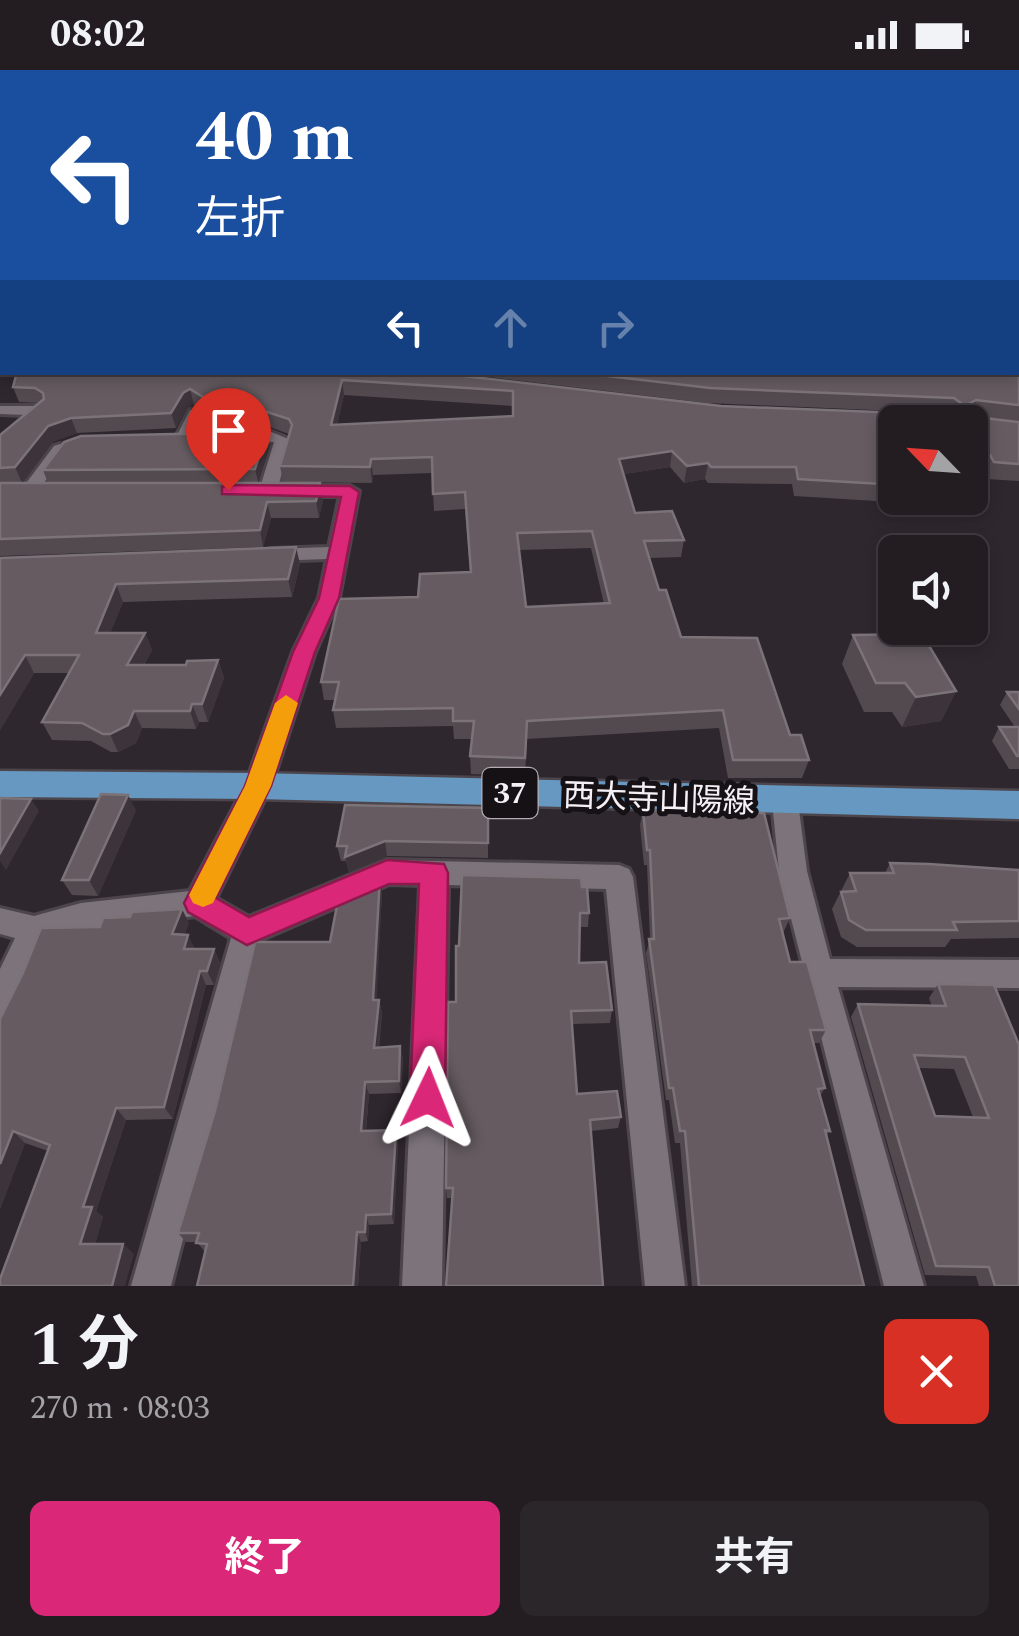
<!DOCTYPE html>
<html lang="ja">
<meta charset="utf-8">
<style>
:root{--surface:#231d22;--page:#2b262a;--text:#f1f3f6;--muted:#a3a2a5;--line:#403b40;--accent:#db2777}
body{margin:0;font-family:Spectral,"Noto Sans JP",serif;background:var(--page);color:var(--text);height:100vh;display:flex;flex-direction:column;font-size:38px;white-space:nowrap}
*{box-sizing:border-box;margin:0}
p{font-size:32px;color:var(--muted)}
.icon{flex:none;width:55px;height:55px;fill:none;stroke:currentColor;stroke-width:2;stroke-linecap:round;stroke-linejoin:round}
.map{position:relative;height:1216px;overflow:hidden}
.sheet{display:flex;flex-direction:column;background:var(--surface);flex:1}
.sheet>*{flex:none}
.top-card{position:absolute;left:0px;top:0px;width:1020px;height:305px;box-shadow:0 5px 15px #0003,0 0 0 2px var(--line);background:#1a4fa0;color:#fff;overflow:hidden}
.needle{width:65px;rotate:295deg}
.buttons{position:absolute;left:878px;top:335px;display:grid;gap:20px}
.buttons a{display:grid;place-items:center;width:110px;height:110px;border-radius:15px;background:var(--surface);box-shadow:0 5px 15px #0003,0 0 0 2px var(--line);font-size:50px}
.pin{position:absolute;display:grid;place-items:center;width:85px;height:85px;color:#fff;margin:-102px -42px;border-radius:50% 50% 50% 0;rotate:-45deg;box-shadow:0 0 10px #0007}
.pin .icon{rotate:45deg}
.me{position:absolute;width:110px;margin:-55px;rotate:2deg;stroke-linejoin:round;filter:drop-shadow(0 0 8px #0008)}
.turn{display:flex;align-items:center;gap:35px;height:210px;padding:0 30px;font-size:45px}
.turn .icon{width:130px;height:130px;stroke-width:2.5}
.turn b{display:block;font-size:70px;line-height:85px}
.lanes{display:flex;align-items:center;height:95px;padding:0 30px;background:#0003;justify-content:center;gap:50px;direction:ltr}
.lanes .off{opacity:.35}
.round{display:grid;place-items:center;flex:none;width:105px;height:105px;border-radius:15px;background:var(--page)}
.overview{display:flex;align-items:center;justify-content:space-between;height:170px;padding:0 30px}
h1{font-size:60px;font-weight:700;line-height:75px}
.primary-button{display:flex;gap:20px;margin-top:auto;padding:20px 30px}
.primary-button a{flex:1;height:115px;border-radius:15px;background:var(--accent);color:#fff;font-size:40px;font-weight:700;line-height:115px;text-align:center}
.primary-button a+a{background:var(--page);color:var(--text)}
.status{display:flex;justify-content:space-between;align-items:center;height:70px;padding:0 50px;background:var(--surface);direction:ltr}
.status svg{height:28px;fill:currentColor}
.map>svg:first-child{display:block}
</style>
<div class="status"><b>08:02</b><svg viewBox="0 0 49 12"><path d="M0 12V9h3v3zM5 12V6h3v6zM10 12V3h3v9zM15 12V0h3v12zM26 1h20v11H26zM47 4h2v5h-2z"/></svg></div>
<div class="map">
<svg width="1019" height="1216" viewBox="0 0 1019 1216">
<rect width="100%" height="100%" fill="#2f272e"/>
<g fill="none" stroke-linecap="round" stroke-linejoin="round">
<!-- street casing -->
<g stroke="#4c464c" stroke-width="6">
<g id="street">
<rect x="1018" y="158" width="1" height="7"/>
<path d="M 0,336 L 39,336 L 47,341 L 0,383 L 0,369 L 26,345 L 0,344 Z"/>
<path d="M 190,340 L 203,343 L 190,370 L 178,370 L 176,367 Z"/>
<path d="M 264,359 L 291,370 L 277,421 L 268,426 L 259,421 L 274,372 L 240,370 L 232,365 L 240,360 Z"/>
<path d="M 60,374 L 68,379 L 36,424 L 24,424 L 24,416 L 54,376 Z"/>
<path d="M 350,416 L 359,421 L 339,528 L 315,582 L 271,716 L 216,828 L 249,847 L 387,790 L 619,795 L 629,799 L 633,807 L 685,1216 L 645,1216 L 606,819 L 448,815 L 442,1216 L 402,1216 L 420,815 L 389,814 L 260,870 L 171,1216 L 131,1216 L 231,868 L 195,846 L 81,859 L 44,869 L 11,944 L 0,948 L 0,899 L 15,868 L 0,864 L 0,838 L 34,846 L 81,833 L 190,821 L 245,716 L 293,582 L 319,528 L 327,489 L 270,491 L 260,485 L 270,479 L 329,477 L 340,426 L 293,426 L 284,421 L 293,416 Z"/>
<path d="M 785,722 L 794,725 L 798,732 L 807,801 L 830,889 L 1019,890 L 1019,918 L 838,917 L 924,1216 L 884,1216 L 779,801 L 772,732 L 776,725 Z"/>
</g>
</g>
<!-- primary casing -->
<g stroke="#4c464c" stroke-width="5">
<path id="primary" d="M 0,701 L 258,703 L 1019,721 L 1019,749 L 258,729 L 0,727 Z"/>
</g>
<!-- street -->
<use href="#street" fill="#7c737b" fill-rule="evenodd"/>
<!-- primary -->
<use href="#primary" fill="#6798c2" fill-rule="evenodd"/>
</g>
<!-- wall -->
<g fill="#534a4f" fill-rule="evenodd">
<path d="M 1019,189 L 1019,351 L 974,346 L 976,347 L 1019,352 L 1019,411 L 987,409 L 983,401 L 970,400 L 970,352 L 895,352 L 895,421 L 884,420 L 882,425 L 878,425 L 876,431 L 794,426 L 792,414 L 708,413 L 705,409 L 684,413 L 670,397 L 624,404 L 635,443 L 684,470 L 681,487 L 649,488 L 659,520 L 681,567 L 790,665 L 809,690 L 802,708 L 728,708 L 719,658 L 527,669 L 525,706 L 471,704 L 470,686 L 472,669 L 454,669 L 453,656 L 336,658 L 333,640 L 335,630 L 324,630 L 321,612 L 418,527 L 470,502 L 465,439 L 434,441 L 432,403 L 373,405 L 372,413 L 283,412 L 280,396 L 289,364 L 264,355 L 200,358 L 196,343 L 198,337 L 194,335 L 187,338 L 176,358 L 77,363 L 54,371 L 22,413 L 323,430 L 319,448 L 271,448 L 263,477 L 0,486 L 0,365 L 39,333 L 19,332 L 13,317 L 430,302 L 721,336 L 903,343 L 921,342 L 707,333 L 448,302 L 1018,302 ZM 344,325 L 513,336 L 513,346 L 337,355 ZM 591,478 L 604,534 L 526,537 L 519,480 Z"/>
<path d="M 269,375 L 258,412 L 48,413 L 43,400 Z"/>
<path d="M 0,488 L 300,494 L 292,527 L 123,532 L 110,563 L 145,563 L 152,580 L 144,595 L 186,595 L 218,590 L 224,608 L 208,652 L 199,652 L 196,659 L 142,658 L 136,673 L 118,682 L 111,682 L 91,671 L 52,670 L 42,652 L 69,603 L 34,603 L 0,660 Z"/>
<path d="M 853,565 L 956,621 L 941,651 L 902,657 L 892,642 L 864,642 L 842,594 Z"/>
<path d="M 1007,622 L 1019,622 L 1019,699 L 1009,699 L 992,671 L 999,657 L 1015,657 L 1000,635 Z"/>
<path d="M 488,738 L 488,788 L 387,786 L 349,802 L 346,791 L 341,791 L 337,776 Z"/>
<path d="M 136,740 L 98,826 L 72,825 L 62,810 Z"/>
<path d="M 643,740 L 790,848 L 783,863 L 790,892 L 826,960 L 819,973 L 813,973 L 825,1018 L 820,1026 L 830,1061 L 827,1065 L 864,1216 L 692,1216 L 680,1073 L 675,1073 L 669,1030 L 666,1030 L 646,883 L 650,869 L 647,795 L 644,795 L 640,755 Z"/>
<path d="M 890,793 L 1019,800 L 1019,868 L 951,869 L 945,877 L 857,877 L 841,867 L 832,839 L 850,803 L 885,803 Z"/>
<path d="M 380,807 L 382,821 L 376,930 L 379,930 L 382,943 L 379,977 L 400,976 L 403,989 L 401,1023 L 369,1024 L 366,1061 L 398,1071 L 394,1154 L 369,1155 L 368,1171 L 361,1172 L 358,1216 L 197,1216 L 205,1182 L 197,1172 L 186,1172 L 178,1163 L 330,872 Z"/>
<path d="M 582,817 L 589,843 L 588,857 L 580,857 L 579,893 L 612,940 L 610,953 L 572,954 L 577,1024 L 621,1047 L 618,1058 L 591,1061 L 452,1128 L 447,1128 L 446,1118 L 459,876 Z"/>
<path d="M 189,853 L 184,865 L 195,879 L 214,879 L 220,893 L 214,915 L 206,915 L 173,1049 L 126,1050 L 96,1141 L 103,1147 L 95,1174 L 134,1184 L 0,1216 L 48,1081 L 25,1073 L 0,1139 L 0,949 L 100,857 Z"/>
<path d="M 938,914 L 994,915 L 1019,1216 L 979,1216 L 976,1206 L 925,1205 L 851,947 L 858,934 L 932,936 L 929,928 ZM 919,998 L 954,999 L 973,1047 L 935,1046 Z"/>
</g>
<!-- shaded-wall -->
<g fill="#3d343b">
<path d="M 342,310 L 344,325 L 333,371 L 331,355 Z"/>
<path d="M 190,319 L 194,335 L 187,338 L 176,358 L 171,343 L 183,323 Z"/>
<path d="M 976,330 L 970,345 L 965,336 Z"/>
<path d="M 71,348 L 77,363 L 54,371 L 22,413 L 15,397 L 48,356 Z"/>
<path d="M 267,362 L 269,375 L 258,412 L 255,399 Z"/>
<path d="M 672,381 L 670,397 L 618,405 L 619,389 Z"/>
<path d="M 371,389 L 373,405 L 372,413 L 370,397 Z"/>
<path d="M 708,393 L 705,409 L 684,413 L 687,396 Z"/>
<path d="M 320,413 L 323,430 L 319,448 L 316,431 Z"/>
<path d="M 267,432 L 271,448 L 263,477 L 260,460 Z"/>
<path d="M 296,477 L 300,494 L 292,527 L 288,509 Z"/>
<path d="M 116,514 L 123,532 L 103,581 L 96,563 Z"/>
<path d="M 145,563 L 152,580 L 134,612 L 127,595 Z"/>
<path d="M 25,585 L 34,603 L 0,660 L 0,625 Z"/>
<path d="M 218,590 L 224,608 L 208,652 L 202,634 Z"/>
<path d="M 956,621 L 941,651 L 902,657 L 916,627 Z"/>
<path d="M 192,634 L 199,652 L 196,659 L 190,641 Z"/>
<path d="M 134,641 L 142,658 L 136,673 L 118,682 L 110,664 Z"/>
<path d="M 128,725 L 136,740 L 98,826 L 89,810 Z"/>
<path d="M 31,729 L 39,741 L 6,800 L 0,791 L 0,783 Z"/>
<path d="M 385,771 L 387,786 L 349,802 L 345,787 Z"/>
<path d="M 380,807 L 382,821 L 376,943 L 373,930 Z"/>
<path d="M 182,839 L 189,853 L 179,878 L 172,864 Z"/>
<path d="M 188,865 L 195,879 L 184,879 Z"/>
<path d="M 214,879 L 220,893 L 214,915 L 207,901 Z"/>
<path d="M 200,901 L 206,915 L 173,1049 L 164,1037 Z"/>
<path d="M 379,930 L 382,943 L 377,990 L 374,978 Z"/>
<path d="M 400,976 L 403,989 L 401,1023 L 399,1011 Z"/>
<path d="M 365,1012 L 369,1024 L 365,1072 L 361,1061 Z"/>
<path d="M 116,1038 L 126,1050 L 96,1141 L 103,1147 L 92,1184 L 80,1174 L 83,1137 Z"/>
<path d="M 396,1060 L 398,1071 L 394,1154 L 391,1144 Z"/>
<path d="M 13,1061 L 25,1073 L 0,1139 L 0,1094 Z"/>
<path d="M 366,1145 L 369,1155 L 368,1171 L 365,1162 Z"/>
<path d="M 357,1162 L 361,1172 L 358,1216 L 353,1216 Z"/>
<path d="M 123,1174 L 134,1184 L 125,1216 L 112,1216 Z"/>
</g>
<!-- building -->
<g fill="#655b61" stroke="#7b7378" stroke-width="2.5" fill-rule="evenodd">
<path d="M 1018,189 L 1019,189 L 1019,335 L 976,330 L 965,336 L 954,328 L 710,318 L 574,302 L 1018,302 Z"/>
<path d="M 0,239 L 2,239 L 1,288 L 0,278 Z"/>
<path d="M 17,302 L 430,302 L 721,336 L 903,343 L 962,340 L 965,337 L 976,347 L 1019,352 L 1019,394 L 994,392 L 990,385 L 970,384 L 970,352 L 895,352 L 895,404 L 890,404 L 887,408 L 879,408 L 881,414 L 798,409 L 796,397 L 711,397 L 708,393 L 687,396 L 672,381 L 619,389 L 635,443 L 672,441 L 684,470 L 644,471 L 659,520 L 666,520 L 681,567 L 757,568 L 790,665 L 801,665 L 809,690 L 733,690 L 723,640 L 527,651 L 525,688 L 470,686 L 474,651 L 453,651 L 453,638 L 333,640 L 339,612 L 321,612 L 339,529 L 418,527 L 420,504 L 471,502 L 465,422 L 433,424 L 432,387 L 371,389 L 370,397 L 280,396 L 292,355 L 289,349 L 261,340 L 196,343 L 203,327 L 190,319 L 183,323 L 171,343 L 71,348 L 48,356 L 15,397 L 0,398 L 0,365 L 44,329 L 43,323 L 35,318 L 13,317 ZM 342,310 L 513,321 L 513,346 L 331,355 ZM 592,461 L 610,533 L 526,537 L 517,463 Z"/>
<path d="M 267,362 L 255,399 L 43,400 L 64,372 L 81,366 Z"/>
<path d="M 0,413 L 320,413 L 316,431 L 267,432 L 260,460 L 0,469 Z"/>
<path d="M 296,477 L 288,509 L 116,514 L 96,563 L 145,563 L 127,595 L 186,595 L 187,591 L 218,590 L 202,634 L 192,634 L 190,641 L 134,641 L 128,655 L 110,664 L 103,664 L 82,653 L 42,652 L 79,585 L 25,585 L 0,625 L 0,488 Z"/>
<path d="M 922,564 L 956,621 L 916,627 L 905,613 L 876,613 L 853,565 Z"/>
<path d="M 1007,622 L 1019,622 L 1019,639 Z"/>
<path d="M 999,657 L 1019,657 L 1019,686 L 1017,686 Z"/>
<path d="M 101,724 L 128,725 L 89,810 L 62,810 Z"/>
<path d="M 0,728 L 31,729 L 0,783 Z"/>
<path d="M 345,735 L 488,738 L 488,773 L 385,771 L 345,787 L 347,776 L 337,776 Z"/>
<path d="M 643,740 L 764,743 L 790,848 L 779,849 L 790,892 L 807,892 L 826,960 L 810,960 L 825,1018 L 818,1019 L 830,1061 L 825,1060 L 864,1216 L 699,1216 L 685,1061 L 680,1061 L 673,1018 L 669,1018 L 649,869 L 654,869 L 650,780 L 647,780 Z"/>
<path d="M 890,793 L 929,794 L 1019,800 L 1019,851 L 953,852 L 957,860 L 866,860 L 849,850 L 841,822 L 856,821 L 850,803 L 894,803 Z"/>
<path d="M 462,805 L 581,808 L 582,817 L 587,817 L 589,843 L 580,843 L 579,893 L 606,892 L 612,940 L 571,941 L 577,1024 L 617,1021 L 621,1047 L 590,1050 L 603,1216 L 446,1216 L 453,1118 L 446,1118 L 448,932 L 456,932 L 456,876 L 459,876 Z"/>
<path d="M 380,807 L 373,930 L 379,930 L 374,978 L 400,976 L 399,1011 L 365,1012 L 361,1061 L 396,1060 L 391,1144 L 366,1145 L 365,1162 L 357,1162 L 353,1216 L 197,1216 L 207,1174 L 196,1173 L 199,1163 L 178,1163 L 215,1041 L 255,872 L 330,872 L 339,825 Z"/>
<path d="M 182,839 L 172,864 L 188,865 L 184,879 L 214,879 L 207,901 L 200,901 L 164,1037 L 116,1038 L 83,1137 L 92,1137 L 80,1174 L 123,1174 L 112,1216 L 0,1216 L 0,1209 L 50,1075 L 13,1061 L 0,1094 L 0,949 L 23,903 L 41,858 L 100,857 L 103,848 L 130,847 L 132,842 Z"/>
<path d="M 938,914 L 994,915 L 1019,975 L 1019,1216 L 995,1216 L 989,1197 L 936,1196 L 858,934 L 946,936 ZM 914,985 L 965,987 L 989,1048 L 935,1046 Z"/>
</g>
<!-- sky -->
<linearGradient id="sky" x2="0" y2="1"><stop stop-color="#1a1519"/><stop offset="0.45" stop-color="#474757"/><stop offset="1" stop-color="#474757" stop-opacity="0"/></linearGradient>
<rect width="1019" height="309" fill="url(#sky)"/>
<!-- route -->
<path fill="#db2777" stroke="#8e194d" stroke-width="2.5" d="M 228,415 L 350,416 L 359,422 L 339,528 L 315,582 L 271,716 L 216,828 L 249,847 L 387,790 L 444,794 L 448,803 L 445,1028 L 440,1040 L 428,1046 L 415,1040 L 410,1028 L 419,814 L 389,814 L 247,875 L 188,842 L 184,833 L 245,716 L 293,582 L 319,528 L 341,427 L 222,424 L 222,417 Z"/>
<!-- slow -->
<path fill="#f59e0b" d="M 286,625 L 298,633 L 271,716 L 213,833 L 203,837 L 193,833 L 189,825 L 245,716 L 275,633 Z"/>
<g text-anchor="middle" stroke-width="10" stroke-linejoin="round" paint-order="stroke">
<!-- shield labels -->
<rect fill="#151115" stroke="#b2adb2" stroke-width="2.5" x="482.5" y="698" width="55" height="50" rx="8"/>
<g font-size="30" font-weight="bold" fill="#f5f0f5">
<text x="510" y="733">37</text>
</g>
<!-- street labels -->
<g font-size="32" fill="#f5f0f5" stroke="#151115">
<text transform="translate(659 728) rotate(2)" y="11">西大寺山陽線</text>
</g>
</g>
</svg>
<div class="buttons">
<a><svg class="needle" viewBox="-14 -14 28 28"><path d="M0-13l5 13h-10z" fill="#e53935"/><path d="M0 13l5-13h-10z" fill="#a3a2a5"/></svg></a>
<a><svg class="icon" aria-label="sound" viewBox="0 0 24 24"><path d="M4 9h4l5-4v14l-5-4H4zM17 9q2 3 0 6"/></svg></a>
</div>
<div class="pin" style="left:228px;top:420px;background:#d93025"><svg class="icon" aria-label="arrive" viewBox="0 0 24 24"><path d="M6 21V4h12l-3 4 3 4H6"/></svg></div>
<svg class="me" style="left:428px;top:1028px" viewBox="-20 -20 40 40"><path d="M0-17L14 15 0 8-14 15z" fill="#db2777" stroke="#fff" stroke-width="4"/></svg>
<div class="top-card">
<div class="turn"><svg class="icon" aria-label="left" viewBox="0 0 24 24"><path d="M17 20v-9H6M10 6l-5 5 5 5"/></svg><div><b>40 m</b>左折</div></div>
<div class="lanes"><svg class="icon" aria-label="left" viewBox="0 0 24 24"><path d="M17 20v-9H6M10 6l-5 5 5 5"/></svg><svg class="icon off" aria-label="ahead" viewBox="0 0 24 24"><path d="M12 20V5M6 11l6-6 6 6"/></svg><svg class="icon off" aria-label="right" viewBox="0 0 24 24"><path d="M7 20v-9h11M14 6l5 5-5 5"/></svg></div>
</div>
</div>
<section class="sheet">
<div class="overview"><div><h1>1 分</h1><p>270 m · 08:03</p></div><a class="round" style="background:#d93025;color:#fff"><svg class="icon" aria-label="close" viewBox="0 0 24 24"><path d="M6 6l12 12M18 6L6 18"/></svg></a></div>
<div class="primary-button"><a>終了</a><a>共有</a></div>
</section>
